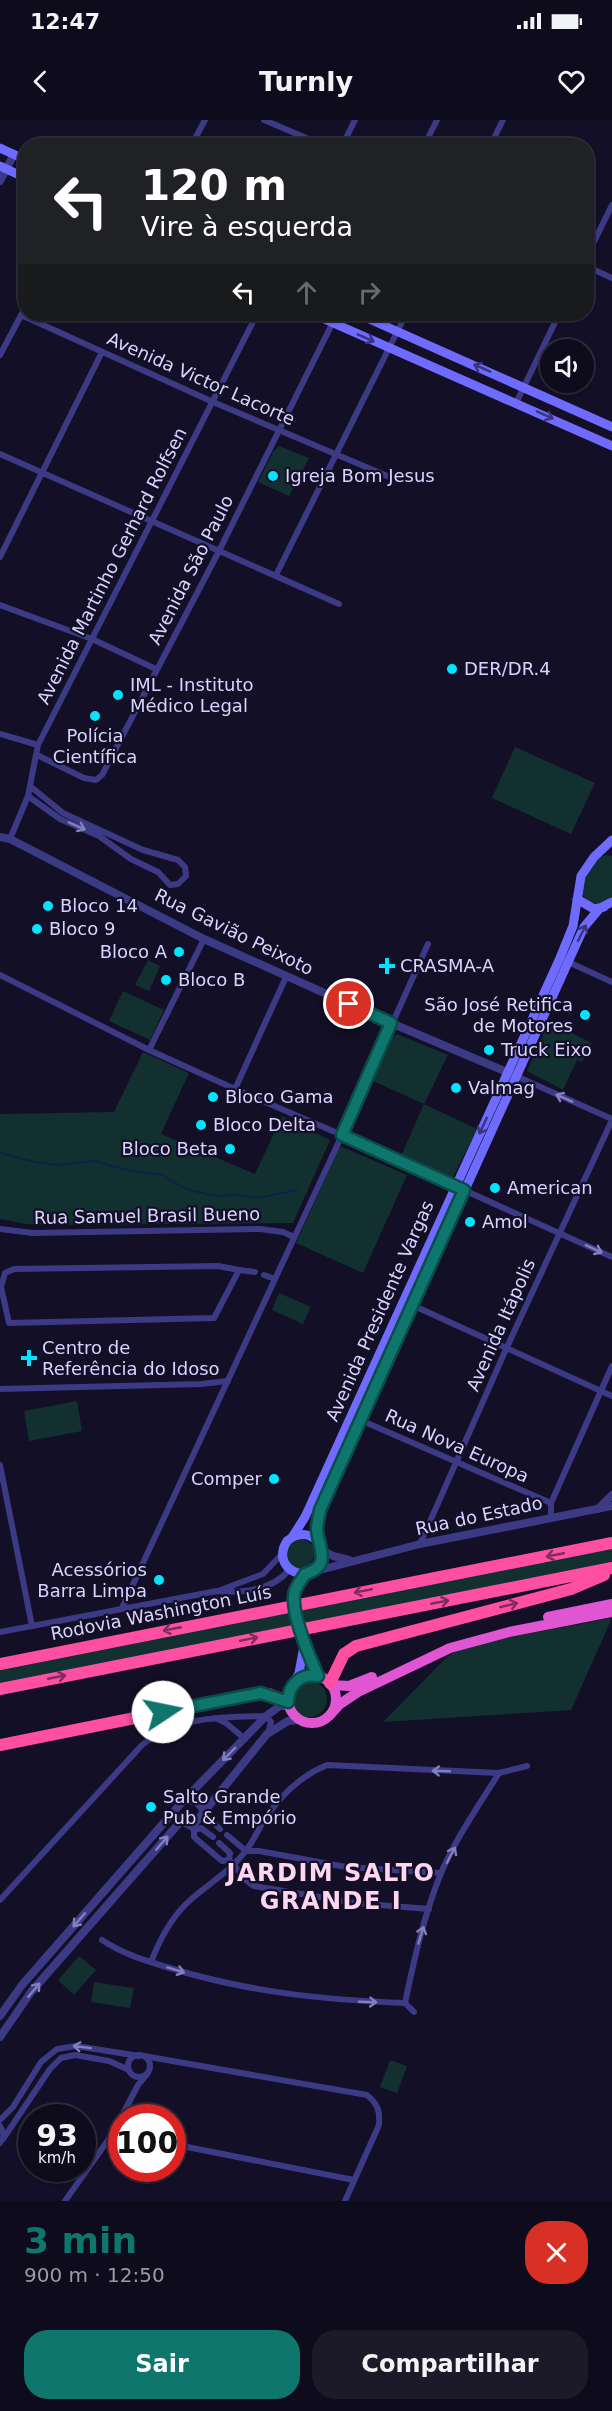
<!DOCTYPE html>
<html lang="pt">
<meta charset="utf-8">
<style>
:root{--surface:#0e0b1c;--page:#1c1929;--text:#f1f3f6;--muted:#9b9ba3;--line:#2e2b3b;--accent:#0f766e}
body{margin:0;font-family:"DejaVu Sans",sans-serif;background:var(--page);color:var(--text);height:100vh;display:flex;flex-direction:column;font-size:22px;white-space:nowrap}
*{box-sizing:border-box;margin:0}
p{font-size:20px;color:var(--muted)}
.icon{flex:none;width:33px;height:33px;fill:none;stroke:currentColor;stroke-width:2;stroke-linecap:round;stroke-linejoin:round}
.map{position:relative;height:2081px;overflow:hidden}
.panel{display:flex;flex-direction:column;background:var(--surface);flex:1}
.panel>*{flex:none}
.banner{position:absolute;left:18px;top:18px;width:576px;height:183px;border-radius:24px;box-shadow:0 2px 4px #0004,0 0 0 2px var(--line);background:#202124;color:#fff;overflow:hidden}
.buttons{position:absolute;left:540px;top:219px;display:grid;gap:12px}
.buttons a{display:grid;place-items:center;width:54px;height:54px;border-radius:50%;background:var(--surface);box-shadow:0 2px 4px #0004,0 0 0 2px var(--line);font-size:30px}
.speed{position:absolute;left:18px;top:1984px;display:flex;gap:12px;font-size:30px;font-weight:700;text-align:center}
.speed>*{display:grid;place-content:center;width:78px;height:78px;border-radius:50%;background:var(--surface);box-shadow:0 2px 4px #0004,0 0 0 2px var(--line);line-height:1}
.speed small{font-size:15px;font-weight:400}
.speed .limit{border:9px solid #d22;background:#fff;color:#111}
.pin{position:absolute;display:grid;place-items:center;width:51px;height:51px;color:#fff;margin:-26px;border:3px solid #fff;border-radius:50%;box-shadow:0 2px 6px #0007}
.me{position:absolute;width:66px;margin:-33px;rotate:79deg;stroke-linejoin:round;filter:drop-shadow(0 0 4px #0008)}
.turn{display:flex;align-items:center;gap:21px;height:126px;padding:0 24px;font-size:27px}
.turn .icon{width:78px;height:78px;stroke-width:2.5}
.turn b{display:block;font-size:42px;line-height:51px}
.lanes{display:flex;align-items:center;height:57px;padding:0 24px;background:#0003;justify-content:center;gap:30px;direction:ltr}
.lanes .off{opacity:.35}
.round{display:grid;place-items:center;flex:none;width:63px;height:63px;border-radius:24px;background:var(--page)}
.headline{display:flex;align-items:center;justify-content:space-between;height:102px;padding:0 24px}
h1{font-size:36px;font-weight:800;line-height:45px;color:var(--accent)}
.button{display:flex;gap:12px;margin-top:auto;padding:12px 24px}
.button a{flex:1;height:69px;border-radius:24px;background:var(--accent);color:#fff;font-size:24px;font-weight:800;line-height:69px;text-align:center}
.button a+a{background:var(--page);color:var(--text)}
.status{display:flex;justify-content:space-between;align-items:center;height:42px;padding:0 30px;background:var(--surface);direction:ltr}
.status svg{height:16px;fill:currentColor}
header{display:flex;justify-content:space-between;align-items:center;height:78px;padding:0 24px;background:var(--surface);font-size:27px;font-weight:800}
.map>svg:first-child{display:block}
</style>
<div class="status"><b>12:47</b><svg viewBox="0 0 49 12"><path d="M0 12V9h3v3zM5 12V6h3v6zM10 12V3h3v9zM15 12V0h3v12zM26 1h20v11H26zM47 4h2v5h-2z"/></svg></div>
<header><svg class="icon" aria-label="back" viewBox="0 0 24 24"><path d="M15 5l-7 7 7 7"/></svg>Turnly<svg class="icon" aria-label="heart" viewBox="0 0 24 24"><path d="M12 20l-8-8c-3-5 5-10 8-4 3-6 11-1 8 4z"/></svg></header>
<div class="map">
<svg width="612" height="2081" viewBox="0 0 612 2081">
<rect width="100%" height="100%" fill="#130f26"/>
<!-- green -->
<g fill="#12302f">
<path d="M 279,326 L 309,338 L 289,376 L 258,362 L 273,332 Z"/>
<path d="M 515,627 L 595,663 L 571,714 L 492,678 Z"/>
<path d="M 606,735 L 612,736 L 612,778 L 596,784 L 589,782 L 581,773 L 583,760 L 599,737 Z"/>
<path d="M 148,840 L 160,846 L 149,871 L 135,865 Z"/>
<path d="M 123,871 L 164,890 L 150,920 L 109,901 Z"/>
<path d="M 549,902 L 592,923 L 582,942 L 577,940 L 563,970 L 527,951 Z"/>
<path d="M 397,914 L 448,935 L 424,984 L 477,1009 L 452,1059 L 401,1036 L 424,984 L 373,961 L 392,918 Z"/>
<path d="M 143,932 L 189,953 L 161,1014 L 255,1054 L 282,996 L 330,1020 L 293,1103 L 48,1105 L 26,1104 L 0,1099 L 0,994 L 114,992 Z"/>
<path d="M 340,1026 L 407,1055 L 363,1153 L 296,1123 Z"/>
<path d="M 279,1173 L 311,1187 L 303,1204 L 272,1190 Z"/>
<path d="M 77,1281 L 82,1311 L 29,1321 L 24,1291 Z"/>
<path d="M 294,1418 C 321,1419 320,1442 299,1451 L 287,1445 L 286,1427 Z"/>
<path d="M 612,1427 L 612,1444 L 0,1565 L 0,1549 Z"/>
<path d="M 612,1498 L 571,1590 L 383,1602 L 444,1540 L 456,1531 L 486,1522 Z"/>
<circle cx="309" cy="1579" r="18"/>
<path d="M 79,1836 L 96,1850 L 74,1875 L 58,1860 Z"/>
<path d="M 94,1862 L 134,1868 L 130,1888 L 91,1882 Z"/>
<path d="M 390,1940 L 407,1946 L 397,1973 L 380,1967 Z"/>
</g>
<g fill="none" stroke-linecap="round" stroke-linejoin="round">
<!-- stream -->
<path stroke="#0c2248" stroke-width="2" d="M 0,1033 L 35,1042 L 56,1045 L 96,1041 L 122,1049 L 162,1055 L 186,1069 L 214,1076 L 236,1075 L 258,1078 L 297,1070"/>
<!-- minor -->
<g stroke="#3d3a85" stroke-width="6">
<path d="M 264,0 L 325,26"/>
<path d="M 191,26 L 205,0"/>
<path d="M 342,26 L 355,0"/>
<path d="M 424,26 L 437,0"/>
<path d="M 490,26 L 503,0"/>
<path d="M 586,138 L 612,85"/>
<path d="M 586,146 L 612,158"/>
<path d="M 21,195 L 213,282 L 399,361"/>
<path d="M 0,235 L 26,186"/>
<path d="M 516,283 L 559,194"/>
<path d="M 0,334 L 339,484"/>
<path d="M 0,437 L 102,232"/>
<path d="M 276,455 L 406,194"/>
<path d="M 0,485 L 92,519 L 156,549"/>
<path d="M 0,614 L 38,625"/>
<path d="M 37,635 L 84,658 L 96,660 L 102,655 L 219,431 L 337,194"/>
<path d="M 28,676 L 60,699 L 99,716 L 131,739 L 158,752 L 170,765 L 178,764 L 186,756 L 185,747 L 178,740 L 143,730 L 63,693 L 30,666"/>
<path d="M 10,719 L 28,676 L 38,625 L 257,194"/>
<path d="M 566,841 L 612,862"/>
<path d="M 0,855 L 149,930 L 235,969 L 342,1015 L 612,1137"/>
<path d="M 149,930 L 204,819"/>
<path d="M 516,956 L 612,999"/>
<path d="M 235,969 L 286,857"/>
<path d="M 0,1109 L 33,1113 L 260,1109 L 283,1112 L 294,1117"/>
<path d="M 218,1146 L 239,1150 L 214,1198 L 9,1203 L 1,1167 L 5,1153 L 14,1149 Z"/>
<path d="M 239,1150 L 255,1152"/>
<path d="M 264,1155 L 275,1159"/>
<path d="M 412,1185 L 612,1276"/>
<path d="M 0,1269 L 201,1264 L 228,1261"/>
<path d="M 351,1296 L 551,1383"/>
<path d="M 0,1345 L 32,1506"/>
<path d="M 551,1398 L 551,1383 L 612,1246"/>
<path d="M 420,1424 L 507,1227 L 612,1000"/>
<path d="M 218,1471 L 263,1454 L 282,1434"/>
<path d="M 122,1488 L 342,1015 L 428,824"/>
<path d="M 0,1512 L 217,1471 C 242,1473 272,1471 289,1450"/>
<path d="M 215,1598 L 226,1603 L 245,1619"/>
<path d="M 204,1693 L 220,1709"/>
<path d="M 189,1705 L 194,1710 L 194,1717 L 222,1741 L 229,1740"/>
<path d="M 194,1710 L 201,1708 L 213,1717"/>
<path d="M 227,1715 L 246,1731 L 259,1731 L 346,1747 L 441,1753"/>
<path d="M 219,1723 L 230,1733 L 229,1740 C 239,1748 241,1759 254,1766 L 355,1783 L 429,1789"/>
<path d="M 0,1780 L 142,1625 C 177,1596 222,1597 266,1596 L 271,1602 L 268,1614"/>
<path d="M 102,1820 C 123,1834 146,1841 170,1848 C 247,1872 325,1880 405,1883"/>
<path d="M 151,1842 C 159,1821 169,1801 186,1784 C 204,1766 228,1754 244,1733 C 252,1724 257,1712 263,1702 C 279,1677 300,1656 327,1645 L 499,1653 L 527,1646"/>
<path d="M 405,1883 C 414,1840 424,1795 441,1753 C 456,1718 479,1685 499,1653"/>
<path d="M 405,1883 L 414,1892"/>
<circle cx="139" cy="1946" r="11"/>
<path d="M 144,1936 L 367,1975 C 378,1984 380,1991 379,2005 L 345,2081"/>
<path d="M 0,2000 L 13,1987 L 41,1942 L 57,1929 L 76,1926 L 139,1936"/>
<path d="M 0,2006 L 4,2015 L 0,2023"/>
<path d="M 113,2013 L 122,2014"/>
<path d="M 3,2019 L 50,1949 L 61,1938 L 75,1935 L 109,1941 L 129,1950"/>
<path d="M 172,2024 L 354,2060"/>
<path d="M 65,2081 L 113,2013 L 138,1965 L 147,1954"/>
</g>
<!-- tertiary -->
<g stroke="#3d3a85" stroke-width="8">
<path d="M 0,61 L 14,34"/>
<path d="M 0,717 L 10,719 L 204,819 L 391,903 L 514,955"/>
<path d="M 598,1389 L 612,1375"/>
<path d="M 322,1430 L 333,1436 L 349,1440"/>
<path d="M 312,1452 L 420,1424 L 612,1386"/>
<path d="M 183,1681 L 196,1681 L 202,1688 L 204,1693"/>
<path d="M 178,1699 L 189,1705 L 195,1703 L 267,1614 L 288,1601 L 300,1600"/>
<path d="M 0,1896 L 22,1865 L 183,1681 L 266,1596 L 280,1586 L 289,1586"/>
<path d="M 0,1917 L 31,1872 L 181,1701"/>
</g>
<!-- secondary -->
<g stroke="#6f6bff" stroke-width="9">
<path d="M 0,28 L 26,40"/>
<path d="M 0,46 L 26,58"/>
<path d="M 313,194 L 612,326"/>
<path d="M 358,194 L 612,307"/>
<path d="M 577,779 L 594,789 L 604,787"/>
<path d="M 293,1416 L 305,1397 L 560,838 L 573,806 L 581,756 L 594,737 L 612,720"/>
<path d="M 319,1422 L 317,1407 L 320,1390 L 584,807 L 600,788 L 612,782"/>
<path d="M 294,1476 C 296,1469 299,1458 306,1454 C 315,1448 319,1447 323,1436 C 321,1416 303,1408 287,1421 C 277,1437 285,1453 305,1454"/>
<path d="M 304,1527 L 318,1556"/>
<path d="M 293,1565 L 299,1553 L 304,1526"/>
</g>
<!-- trunk -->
<g stroke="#e055d1" stroke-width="10">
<path d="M 548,1497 L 612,1484"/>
<circle cx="312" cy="1579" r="24"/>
<path d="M 331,1565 L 349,1566 L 372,1557"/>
<path d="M 330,1595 L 340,1584 L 358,1572 L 450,1528 L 509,1512 L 612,1492"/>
</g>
<!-- motorway -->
<g stroke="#ff4fa3" stroke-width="12">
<path d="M 0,1544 L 612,1423"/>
<path d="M 330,1563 L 344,1534 L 356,1526 L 571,1469 L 604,1455"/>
<path d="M 0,1569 L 612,1448"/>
<path d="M 0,1625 L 249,1575 L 269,1574 L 288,1582"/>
</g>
<!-- secondary-bridge -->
<path stroke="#6f6bff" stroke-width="9" d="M 294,1480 L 303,1521"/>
</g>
<!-- one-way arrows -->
<defs><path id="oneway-shaft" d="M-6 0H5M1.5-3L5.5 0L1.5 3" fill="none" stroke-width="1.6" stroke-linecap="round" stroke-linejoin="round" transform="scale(1.5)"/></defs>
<g stroke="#38347d">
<use href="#oneway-shaft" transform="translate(366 218) rotate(24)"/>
<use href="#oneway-shaft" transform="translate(482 248) rotate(-156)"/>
<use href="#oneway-shaft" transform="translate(545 295) rotate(24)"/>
<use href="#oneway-shaft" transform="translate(582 813) rotate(-63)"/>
<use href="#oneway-shaft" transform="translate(483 1006) rotate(115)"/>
</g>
<g stroke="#837fbc">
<use href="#oneway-shaft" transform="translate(77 706) rotate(24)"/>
<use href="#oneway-shaft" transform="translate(564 978) rotate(-156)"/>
<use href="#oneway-shaft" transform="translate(594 1129) rotate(25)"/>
<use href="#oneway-shaft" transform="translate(229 1634) rotate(135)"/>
<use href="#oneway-shaft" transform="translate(441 1651) rotate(-178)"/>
<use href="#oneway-shaft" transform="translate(162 1723) rotate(-49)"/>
<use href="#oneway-shaft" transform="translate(451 1735) rotate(-62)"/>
<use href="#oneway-shaft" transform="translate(79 1800) rotate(131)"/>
<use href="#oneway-shaft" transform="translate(421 1815) rotate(-73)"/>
<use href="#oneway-shaft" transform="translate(176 1850) rotate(17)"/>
<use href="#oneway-shaft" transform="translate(34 1870) rotate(-50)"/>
<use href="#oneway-shaft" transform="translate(368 1882) rotate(2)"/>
<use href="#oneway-shaft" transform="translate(82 1927) rotate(-173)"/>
</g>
<g stroke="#7d2c5e">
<use href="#oneway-shaft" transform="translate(555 1435) rotate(169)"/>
<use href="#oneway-shaft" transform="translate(363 1471) rotate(169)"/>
<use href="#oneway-shaft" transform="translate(440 1482) rotate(-11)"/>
<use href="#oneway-shaft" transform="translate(509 1485) rotate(-14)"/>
<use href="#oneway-shaft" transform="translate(172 1509) rotate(169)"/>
<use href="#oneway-shaft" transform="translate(249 1519) rotate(-11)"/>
<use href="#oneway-shaft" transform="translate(57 1557) rotate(-11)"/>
</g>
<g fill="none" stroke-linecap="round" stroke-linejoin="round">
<!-- route casing -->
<g stroke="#0a4d48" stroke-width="15">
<path id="route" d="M 163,1592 L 261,1573 L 288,1582 C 288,1565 301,1553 318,1556 C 310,1538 292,1495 294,1475 C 295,1467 301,1461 305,1454 C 332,1446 319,1429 317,1410 C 317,1403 319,1397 320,1390 L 464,1070 L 342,1015 L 391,903 L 349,884"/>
</g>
<!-- route -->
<use href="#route" stroke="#0f766e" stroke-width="10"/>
</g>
<!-- markers -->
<g fill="#00e5ff" stroke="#130f26" stroke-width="2">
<circle cx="273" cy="356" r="6"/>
<circle cx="452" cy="549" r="6"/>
<circle cx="118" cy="575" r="6"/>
<circle cx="95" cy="596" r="6"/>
<circle cx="48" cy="786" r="6"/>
<circle cx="37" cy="809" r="6"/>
<circle cx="179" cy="832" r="6"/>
<path d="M384 837h6v6h6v6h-6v6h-6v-6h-6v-6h6z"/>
<circle cx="166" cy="860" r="6"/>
<circle cx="585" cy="895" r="6"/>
<circle cx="489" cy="930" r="6"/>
<circle cx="456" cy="968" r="6"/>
<circle cx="213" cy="977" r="6"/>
<circle cx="201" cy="1005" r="6"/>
<circle cx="230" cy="1029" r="6"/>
<circle cx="495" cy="1068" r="6"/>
<circle cx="470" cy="1102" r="6"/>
<path d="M26 1229h6v6h6v6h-6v6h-6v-6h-6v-6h6z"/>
<circle cx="274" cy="1359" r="6"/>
<circle cx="159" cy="1460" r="6"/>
<circle cx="151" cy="1687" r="6"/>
</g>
<g text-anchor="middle" stroke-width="4.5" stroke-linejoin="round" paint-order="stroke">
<!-- street labels -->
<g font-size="18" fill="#d9d4ff" stroke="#130f26">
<text transform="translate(201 259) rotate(24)" y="6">Avenida Victor Lacorte</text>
<text transform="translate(112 446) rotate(-63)" y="6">Avenida Martinho Gerhard Rolfsen</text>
<text transform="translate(191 450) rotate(-63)" y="6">Avenida São Paulo</text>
<text transform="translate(234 812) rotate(26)" y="6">Rua Gavião Peixoto</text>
<text transform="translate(147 1096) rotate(-1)" y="6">Rua Samuel Brasil Bueno</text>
<text transform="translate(380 1191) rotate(-66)" y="6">Avenida Presidente Vargas</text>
<text transform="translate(501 1205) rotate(-66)" y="6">Avenida Itápolis</text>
<text transform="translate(457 1326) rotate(24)" y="6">Rua Nova Europa</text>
<text transform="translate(479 1396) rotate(-12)" y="6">Rua do Estado</text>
<text transform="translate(161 1493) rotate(-11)" y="6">Rodovia Washington Luís</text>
</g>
<!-- poi labels -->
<g font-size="18" fill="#d9d4ff" stroke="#130f26" text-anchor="start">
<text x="285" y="362">Igreja Bom Jesus</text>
<text x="464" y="555">DER/DR.4</text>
<text x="130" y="571">IML - Instituto<tspan x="130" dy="21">Médico Legal</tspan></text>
<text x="95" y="622" text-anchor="middle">Polícia<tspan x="95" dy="21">Científica</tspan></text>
<text x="60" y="792">Bloco 14</text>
<text x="49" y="815">Bloco 9</text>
<text x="167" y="838" text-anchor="end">Bloco A</text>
<text x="400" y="852">CRASMA-A</text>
<text x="178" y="866">Bloco B</text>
<text x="573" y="891" text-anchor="end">São José Retifica<tspan x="573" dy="21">de Motores</tspan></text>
<text x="501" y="936">Truck Eixo</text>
<text x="468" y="974">Valmag</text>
<text x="225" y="983">Bloco Gama</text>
<text x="213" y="1011">Bloco Delta</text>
<text x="218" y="1035" text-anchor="end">Bloco Beta</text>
<text x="507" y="1074">American</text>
<text x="482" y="1108">Amol</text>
<text x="42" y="1234">Centro de<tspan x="42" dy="21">Referência do Idoso</tspan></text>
<text x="262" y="1365" text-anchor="end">Comper</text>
<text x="147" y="1456" text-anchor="end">Acessórios<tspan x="147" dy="21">Barra Limpa</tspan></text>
<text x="163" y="1683">Salto Grande<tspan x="163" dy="21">Pub &amp; Empório</tspan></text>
</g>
<!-- district labels -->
<g font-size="24" font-weight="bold" letter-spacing="1.5" fill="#ffd6f0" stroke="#130f26">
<text x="331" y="1761">JARDIM SALTO<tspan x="331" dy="28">GRANDE I</tspan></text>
</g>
</g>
</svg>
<div class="buttons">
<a><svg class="icon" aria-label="sound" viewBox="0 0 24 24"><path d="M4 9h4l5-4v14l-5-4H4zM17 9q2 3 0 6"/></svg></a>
</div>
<div class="speed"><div>93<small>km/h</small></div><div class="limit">100</div></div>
<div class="pin" style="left:349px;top:884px;background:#d93025"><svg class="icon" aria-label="arrive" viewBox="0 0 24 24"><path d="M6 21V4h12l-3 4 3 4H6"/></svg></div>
<svg class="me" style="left:163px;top:1592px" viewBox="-20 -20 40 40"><circle r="19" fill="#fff"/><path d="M0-13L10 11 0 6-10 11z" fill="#0f766e"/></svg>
<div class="banner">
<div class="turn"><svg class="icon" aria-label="left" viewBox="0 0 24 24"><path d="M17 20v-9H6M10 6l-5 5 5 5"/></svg><div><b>120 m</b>Vire à esquerda</div></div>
<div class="lanes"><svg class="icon" aria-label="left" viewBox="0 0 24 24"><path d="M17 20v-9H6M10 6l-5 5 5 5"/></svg><svg class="icon off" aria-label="ahead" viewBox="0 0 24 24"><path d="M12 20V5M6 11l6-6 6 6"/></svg><svg class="icon off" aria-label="right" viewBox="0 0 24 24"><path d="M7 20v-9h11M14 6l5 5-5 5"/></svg></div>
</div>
</div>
<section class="panel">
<div class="headline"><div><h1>3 min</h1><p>900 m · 12:50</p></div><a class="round" style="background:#d93025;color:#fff"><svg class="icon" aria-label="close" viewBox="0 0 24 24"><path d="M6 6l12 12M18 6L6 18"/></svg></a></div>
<div class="button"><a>Sair</a><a>Compartilhar</a></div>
</section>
